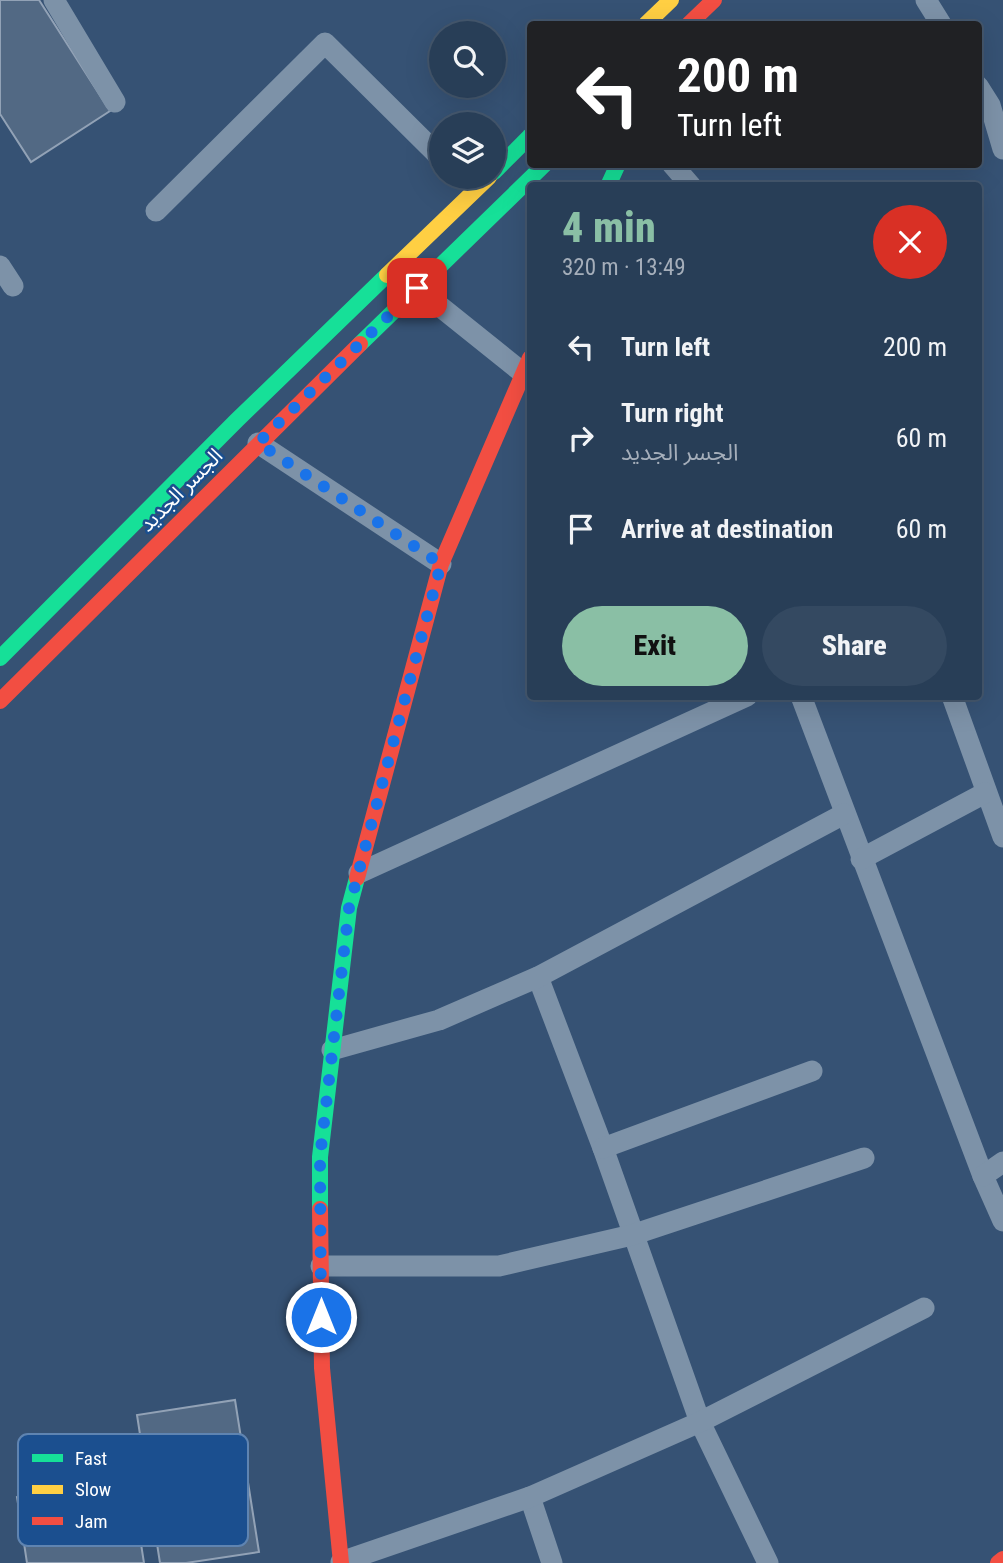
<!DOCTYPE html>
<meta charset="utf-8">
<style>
:root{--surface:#283e57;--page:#344961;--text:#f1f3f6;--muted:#a5aeba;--line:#44576d;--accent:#8abfa5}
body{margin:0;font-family:"Roboto Condensed","Noto Sans Arabic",sans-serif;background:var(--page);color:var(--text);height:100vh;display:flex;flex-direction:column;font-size:26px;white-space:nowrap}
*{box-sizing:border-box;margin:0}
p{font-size:23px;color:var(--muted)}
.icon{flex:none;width:38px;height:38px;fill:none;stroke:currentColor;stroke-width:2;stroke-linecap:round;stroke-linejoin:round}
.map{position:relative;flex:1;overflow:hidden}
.side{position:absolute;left:527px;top:182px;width:455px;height:518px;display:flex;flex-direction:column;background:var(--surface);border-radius:7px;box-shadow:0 7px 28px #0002,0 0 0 2px var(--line)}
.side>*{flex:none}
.guide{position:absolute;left:527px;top:21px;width:455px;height:147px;border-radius:7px;box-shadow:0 7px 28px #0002,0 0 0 2px var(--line);background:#202124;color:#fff;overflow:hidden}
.controls{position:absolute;left:429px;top:21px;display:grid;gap:14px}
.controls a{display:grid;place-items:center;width:77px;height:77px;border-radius:50%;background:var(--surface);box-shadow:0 7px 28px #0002,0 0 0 2px var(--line);font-size:35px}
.pin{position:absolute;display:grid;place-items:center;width:60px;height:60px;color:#fff;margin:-30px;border-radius:14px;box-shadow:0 4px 10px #0006}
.me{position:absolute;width:77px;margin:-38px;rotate:0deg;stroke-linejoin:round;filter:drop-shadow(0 0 5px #0008)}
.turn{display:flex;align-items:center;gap:24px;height:147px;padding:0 35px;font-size:32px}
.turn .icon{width:91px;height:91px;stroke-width:2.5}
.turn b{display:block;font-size:49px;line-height:60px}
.round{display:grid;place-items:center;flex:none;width:74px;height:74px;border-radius:37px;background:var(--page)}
.headline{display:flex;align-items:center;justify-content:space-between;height:119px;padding:0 35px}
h1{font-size:42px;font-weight:800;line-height:52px;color:var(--accent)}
.cta{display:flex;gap:14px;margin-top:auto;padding:14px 35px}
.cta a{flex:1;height:80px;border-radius:42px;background:var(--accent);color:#111;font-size:28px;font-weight:800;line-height:80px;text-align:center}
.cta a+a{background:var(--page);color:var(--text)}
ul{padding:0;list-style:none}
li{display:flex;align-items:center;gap:21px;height:91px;padding:0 35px}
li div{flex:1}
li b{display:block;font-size:26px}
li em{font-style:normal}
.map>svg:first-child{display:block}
</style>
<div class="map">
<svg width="1003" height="1563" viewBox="0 0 1003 1563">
<rect width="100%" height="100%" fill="#365274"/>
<!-- building -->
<g fill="#526984" stroke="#92a2b6" stroke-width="2">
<path d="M 0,0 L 39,0 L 110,111 L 31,162 L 0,114 Z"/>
<path d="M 235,1400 L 259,1552 L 186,1563 L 160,1563 L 137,1415 Z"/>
<path d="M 131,1480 L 144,1563 L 27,1563 L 17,1497 Z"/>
</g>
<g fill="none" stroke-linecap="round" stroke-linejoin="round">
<!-- street -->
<g stroke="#7d92a8" stroke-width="21">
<path d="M 54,0 L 115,102"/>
<path d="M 926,0 L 941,24"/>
<path d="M 978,86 L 990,105 L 1003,149"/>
<path d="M 672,164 L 691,186"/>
<path d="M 156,211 L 325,43 L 441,158"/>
<path d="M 0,266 L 13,286"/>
<path d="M 417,288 L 523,373"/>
<path d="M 258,443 L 441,564"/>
<path d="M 801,696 L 983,1176 L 1003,1221"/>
<path d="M 952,696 L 1003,837"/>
<path d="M 861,859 L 985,793"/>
<path d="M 359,873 L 747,696"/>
<path d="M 538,977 L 603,1148 L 700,1422 L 768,1563"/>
<path d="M 332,1050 L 439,1020 L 538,977 L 844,814"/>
<path d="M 603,1148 L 812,1071"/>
<path d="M 983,1176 L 1003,1162"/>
<path d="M 321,1266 L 499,1266 L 632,1235 L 864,1158"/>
<path d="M 530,1497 L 552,1563"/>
<path d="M 341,1562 L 530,1497 L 700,1422 L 924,1308"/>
</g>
<!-- fast -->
<g stroke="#16e098" stroke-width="16">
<path d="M 494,172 L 530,136"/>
<path d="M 608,186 L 618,164"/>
<path d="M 360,344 L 545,164"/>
<path d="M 0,658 L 237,420 L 387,275"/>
<path d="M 320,1209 L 320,1157 L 349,908 L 357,878"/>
</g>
<!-- slow -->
<g stroke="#ffcf43" stroke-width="16">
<path d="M 646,24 L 671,0"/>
<path d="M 387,275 L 489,177"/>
</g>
<!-- jam -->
<g stroke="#f24e42" stroke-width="16">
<path d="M 689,24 L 714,0"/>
<path d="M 0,701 L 360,344"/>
<path d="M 357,878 L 441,564 L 530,358"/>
<path d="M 320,1209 L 322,1368 L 341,1563"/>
<path d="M 998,1563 L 1003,1559"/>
</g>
</g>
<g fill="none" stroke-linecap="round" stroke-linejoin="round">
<!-- route -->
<path stroke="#1a73e8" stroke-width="12" stroke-dasharray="0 21.6" d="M 321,1317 L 320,1157 L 349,908 L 441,564 L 258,443 L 417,288"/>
</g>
<g text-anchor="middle" stroke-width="5" stroke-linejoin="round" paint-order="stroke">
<!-- street labels -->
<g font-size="21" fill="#fff" stroke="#1b4f8f">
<text transform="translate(181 490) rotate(-45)" y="7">الجسر الجديد</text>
</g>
</g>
<!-- legend -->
<rect x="18" y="1434" width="230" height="112" rx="10" fill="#1b4f8f" stroke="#5f84b1" stroke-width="2"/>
<rect x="32" y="1454" width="31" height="8" fill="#16e098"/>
<rect x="32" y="1485" width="31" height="9" fill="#ffcf43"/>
<rect x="32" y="1517" width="31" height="8" fill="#f24e42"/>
<g font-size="19" fill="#fff">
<text x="75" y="1465">Fast</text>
<text x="75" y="1496">Slow</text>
<text x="75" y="1528">Jam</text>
</g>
</svg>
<div class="controls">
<a><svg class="icon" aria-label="search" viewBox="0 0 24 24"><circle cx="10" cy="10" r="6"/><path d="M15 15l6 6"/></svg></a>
<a><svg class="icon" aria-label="layers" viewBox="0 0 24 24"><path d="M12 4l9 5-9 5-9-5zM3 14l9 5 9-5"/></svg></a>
</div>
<div class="pin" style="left:417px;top:288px;background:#d93025"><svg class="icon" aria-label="arrive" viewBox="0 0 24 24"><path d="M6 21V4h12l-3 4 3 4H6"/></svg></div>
<svg class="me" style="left:321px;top:1317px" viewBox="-20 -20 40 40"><circle r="17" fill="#1a73e8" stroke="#fff" stroke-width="3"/><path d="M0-11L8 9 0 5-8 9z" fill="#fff"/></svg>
<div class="guide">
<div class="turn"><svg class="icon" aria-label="left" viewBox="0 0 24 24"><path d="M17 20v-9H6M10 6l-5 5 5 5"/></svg><div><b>200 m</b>Turn left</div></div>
</div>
<section class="side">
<div class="headline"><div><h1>4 min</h1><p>320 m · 13:49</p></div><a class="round" style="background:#d93025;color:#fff"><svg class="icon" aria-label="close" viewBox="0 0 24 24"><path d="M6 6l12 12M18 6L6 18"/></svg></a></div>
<ul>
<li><svg class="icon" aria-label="left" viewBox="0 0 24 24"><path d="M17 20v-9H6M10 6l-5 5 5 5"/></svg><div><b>Turn left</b></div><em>200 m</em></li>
<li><svg class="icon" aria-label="right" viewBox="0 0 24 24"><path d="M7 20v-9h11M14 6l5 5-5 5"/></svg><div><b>Turn right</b><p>الجسر الجديد</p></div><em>60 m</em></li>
<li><svg class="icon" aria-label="arrive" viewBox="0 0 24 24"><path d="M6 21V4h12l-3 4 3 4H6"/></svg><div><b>Arrive at destination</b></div><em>60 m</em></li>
</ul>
<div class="cta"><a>Exit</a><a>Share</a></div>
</section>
</div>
